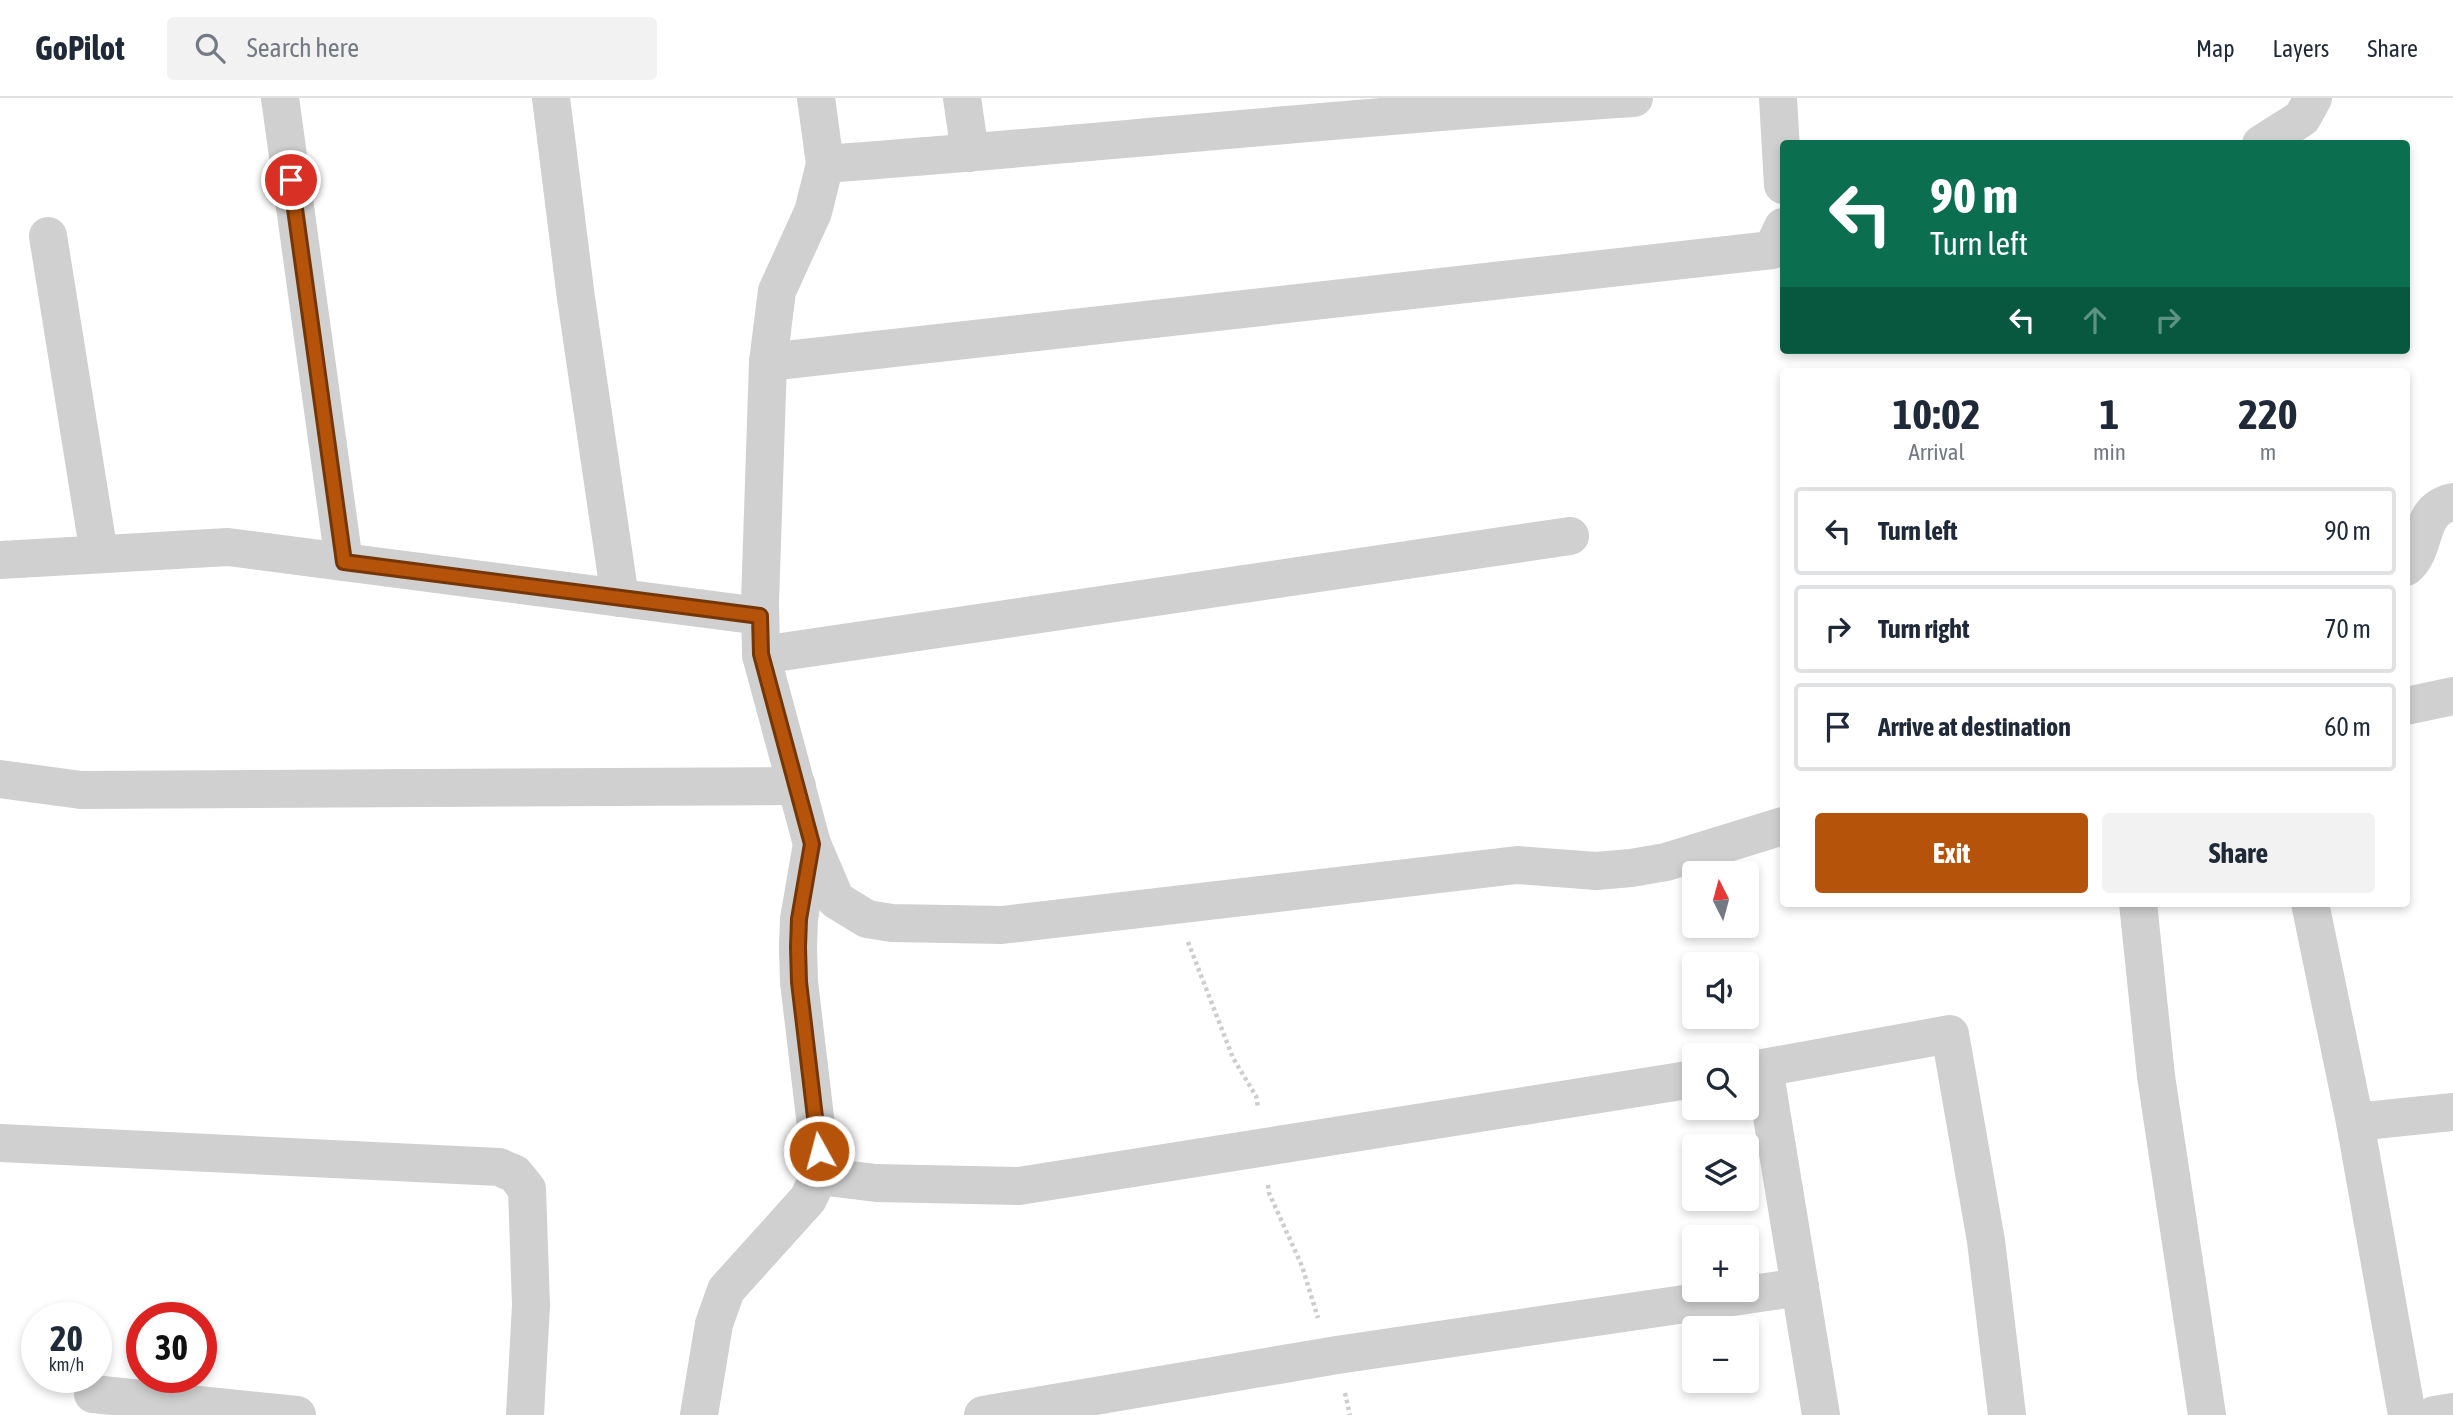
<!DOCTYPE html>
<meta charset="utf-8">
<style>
:root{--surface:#fff;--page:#f2f2f3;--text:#1f2937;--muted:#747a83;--line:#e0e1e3;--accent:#b45309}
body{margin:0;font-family:"Asap Condensed",sans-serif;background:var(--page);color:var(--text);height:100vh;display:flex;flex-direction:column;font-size:26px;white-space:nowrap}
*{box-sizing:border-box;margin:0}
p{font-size:23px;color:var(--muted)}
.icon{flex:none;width:38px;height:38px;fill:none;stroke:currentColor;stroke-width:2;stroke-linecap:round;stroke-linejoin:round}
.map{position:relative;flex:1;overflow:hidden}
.details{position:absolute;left:1780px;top:270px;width:630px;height:539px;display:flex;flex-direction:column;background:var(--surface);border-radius:7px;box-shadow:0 4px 10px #0003}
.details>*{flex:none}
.guide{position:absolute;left:1780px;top:42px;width:630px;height:214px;border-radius:7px;box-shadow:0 4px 10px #0003;background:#0b6e4f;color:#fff;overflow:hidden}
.needle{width:46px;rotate:354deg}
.tools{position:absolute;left:1682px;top:763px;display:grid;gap:14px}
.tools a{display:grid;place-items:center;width:77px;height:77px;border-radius:7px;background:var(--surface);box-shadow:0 4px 10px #0003;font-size:35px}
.speed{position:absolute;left:21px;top:1204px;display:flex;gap:14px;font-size:35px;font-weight:700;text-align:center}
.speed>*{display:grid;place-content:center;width:91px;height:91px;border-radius:50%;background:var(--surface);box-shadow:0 4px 10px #0003;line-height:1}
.speed small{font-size:18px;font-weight:400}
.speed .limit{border:10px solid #d22;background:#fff;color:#111}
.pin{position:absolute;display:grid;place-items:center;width:60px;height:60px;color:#fff;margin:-30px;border:4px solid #fff;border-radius:50%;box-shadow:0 2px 7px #0007}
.me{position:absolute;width:77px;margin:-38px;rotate:353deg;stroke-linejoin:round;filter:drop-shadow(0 0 5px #0008)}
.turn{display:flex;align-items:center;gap:24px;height:147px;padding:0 35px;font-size:32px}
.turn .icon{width:91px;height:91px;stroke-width:2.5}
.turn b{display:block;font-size:49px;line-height:60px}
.lanes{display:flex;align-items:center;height:66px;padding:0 35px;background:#0003;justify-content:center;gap:35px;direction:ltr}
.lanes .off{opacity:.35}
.eta{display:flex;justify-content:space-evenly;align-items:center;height:119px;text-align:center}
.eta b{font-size:42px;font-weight:700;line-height:49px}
.action{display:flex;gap:14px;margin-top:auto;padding:14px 35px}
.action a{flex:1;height:80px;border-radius:7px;background:var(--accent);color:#fff;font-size:28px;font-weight:700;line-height:80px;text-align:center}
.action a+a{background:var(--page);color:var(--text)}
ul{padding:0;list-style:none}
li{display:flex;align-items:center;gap:21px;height:88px;margin:0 14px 10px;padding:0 21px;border:4px solid var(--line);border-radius:7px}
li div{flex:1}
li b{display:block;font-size:26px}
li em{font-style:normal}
header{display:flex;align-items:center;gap:42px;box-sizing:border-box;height:98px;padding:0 35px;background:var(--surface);border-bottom:2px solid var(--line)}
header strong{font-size:33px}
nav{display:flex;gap:38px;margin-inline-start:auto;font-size:24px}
.search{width:490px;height:63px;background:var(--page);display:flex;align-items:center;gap:18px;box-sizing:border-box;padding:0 24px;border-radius:7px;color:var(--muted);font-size:26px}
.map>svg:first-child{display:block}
</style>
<header>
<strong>GoPilot</strong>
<div class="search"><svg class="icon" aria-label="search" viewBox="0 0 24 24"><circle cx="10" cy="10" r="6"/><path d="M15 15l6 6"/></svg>Search here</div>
<nav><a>Map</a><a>Layers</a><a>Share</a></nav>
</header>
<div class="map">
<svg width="2453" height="1317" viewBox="0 0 2453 1317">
<rect width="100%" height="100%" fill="#fff"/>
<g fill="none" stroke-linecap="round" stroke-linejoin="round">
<!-- path -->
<g stroke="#cdcdcd" stroke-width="4.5" stroke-dasharray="3.5 3.5" stroke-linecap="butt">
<path d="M 1188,844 L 1233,960 L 1256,998 L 1258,1009"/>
<path d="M 1268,1087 L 1269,1095 L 1302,1168 L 1318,1220"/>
<path d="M 1345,1295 L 1350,1317"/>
</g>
<!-- street -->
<g stroke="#d0d0d0" stroke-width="38">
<path d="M 280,0 L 344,464"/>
<path d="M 551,0 L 576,200 L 620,500"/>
<path d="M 816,0 L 825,66 L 813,114 L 777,193 L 768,264 L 760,504 L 761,557 L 812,746 L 836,802 L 867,821 L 892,825 L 1002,827 L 1517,767 L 1596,773 L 1631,770 L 1666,764 L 1783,728"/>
<path d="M 962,0 L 970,55"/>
<path d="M 1778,0 L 1783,87"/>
<path d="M 2261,46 L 2302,20 L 2313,0"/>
<path d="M 825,66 C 1095,46 1364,17 1634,0"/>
<path d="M 48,138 L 99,456"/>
<path d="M 768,264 L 1772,152 L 1783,129"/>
<path d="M 0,462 L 228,449 L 760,518"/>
<path d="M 2406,469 C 2429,449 2416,412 2453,404"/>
<path d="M 761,557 L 1570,438"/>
<path d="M 2406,608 L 2453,598"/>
<path d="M 0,681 L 81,692 L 797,688"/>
<path d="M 2138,805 L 2156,978 L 2207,1317"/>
<path d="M 2310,805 L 2355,1024 L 2407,1317"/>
<path d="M 1764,970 L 1821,1317"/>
<path d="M 1746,973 L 1950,936 L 1986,1143 L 2007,1317"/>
<path d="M 2355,1024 L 2453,1014"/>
<path d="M 0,1045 L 499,1069 L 515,1076 L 527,1091 L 531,1207 L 525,1317"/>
<path d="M 819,1078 L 876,1085 L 1019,1088 L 1694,981"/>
<path d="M 93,1296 L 297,1317"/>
<path d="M 699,1317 L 714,1226 L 726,1192 L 808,1101 L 819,1078 L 819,1053 L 799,884 L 798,849 L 799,821 L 812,746"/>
<path d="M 983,1317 L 1337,1257 L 1800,1189"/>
<path d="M 2434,1317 L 2453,1314"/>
</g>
</g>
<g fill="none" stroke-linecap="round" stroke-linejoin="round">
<!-- route casing -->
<g stroke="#753606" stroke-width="18">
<path id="route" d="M 291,82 L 344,464 L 760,518 L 761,556 L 812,746 L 799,821 L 798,849 L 799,884 L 819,1053"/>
</g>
<!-- route -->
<use href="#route" stroke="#b45309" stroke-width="12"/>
</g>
</svg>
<div class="tools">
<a><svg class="needle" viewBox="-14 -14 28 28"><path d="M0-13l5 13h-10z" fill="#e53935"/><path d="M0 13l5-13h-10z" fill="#747a83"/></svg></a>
<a><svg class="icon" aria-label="sound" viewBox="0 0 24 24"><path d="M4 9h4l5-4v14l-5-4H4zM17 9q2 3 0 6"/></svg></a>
<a><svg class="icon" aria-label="search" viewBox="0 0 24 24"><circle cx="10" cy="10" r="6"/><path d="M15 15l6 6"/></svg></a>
<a><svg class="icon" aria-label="layers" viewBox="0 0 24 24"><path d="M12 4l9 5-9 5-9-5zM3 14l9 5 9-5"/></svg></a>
<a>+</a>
<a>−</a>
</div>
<div class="speed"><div>20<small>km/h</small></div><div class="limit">30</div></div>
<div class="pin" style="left:291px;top:82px;background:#d93025"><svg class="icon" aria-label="arrive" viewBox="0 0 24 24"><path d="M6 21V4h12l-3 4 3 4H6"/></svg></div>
<svg class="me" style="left:819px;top:1053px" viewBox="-20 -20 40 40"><circle r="17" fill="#b45309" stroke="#fff" stroke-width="3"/><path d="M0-11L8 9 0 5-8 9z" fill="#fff"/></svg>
<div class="guide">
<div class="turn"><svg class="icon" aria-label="left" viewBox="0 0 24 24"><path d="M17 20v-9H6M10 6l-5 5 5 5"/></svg><div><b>90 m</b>Turn left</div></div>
<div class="lanes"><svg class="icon" aria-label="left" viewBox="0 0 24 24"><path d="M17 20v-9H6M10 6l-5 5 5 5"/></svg><svg class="icon off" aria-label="ahead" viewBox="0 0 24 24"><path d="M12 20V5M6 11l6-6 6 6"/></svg><svg class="icon off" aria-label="right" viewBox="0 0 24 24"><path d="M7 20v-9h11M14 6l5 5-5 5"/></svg></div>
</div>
<section class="details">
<div class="eta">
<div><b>10:02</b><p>Arrival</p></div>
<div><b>1</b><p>min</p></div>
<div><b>220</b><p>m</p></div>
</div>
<ul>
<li><svg class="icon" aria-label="left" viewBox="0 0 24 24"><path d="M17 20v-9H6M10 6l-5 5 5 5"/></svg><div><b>Turn left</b></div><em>90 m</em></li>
<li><svg class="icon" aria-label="right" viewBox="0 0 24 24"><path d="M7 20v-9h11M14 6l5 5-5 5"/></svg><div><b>Turn right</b></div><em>70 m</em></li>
<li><svg class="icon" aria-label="arrive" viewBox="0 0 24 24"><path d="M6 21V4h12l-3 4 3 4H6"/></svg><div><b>Arrive at destination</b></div><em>60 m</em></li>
</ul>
<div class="action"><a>Exit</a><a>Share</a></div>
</section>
</div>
